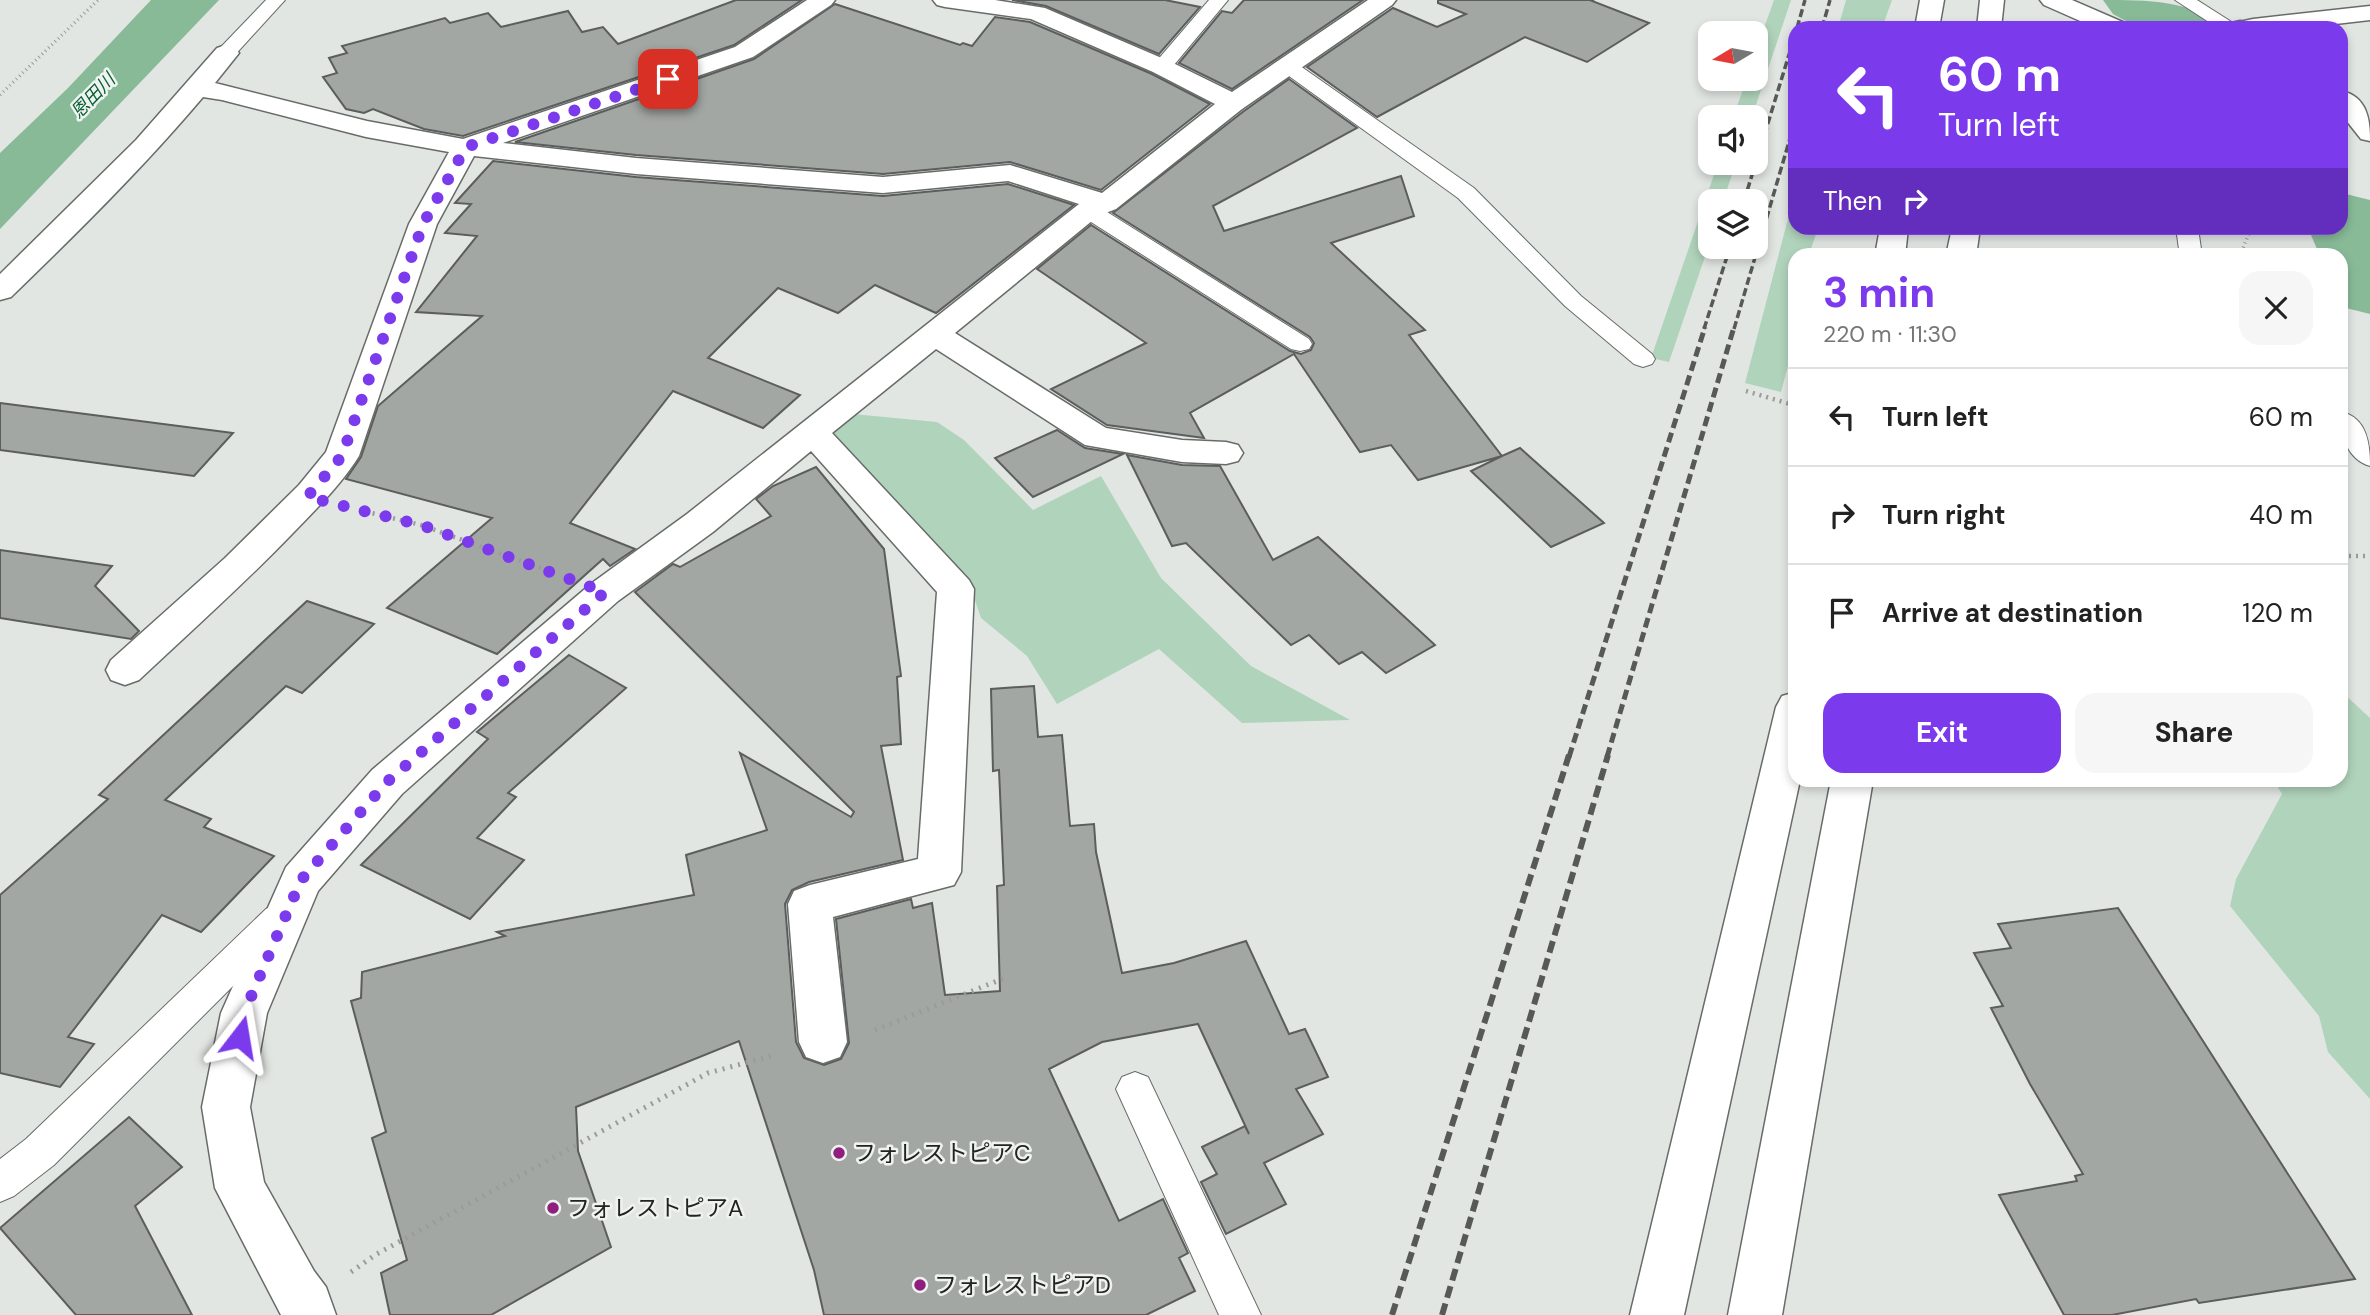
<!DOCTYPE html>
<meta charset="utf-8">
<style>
:root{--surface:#fff;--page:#f6f6f6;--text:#222;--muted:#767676;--line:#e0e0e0;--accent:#7c3aed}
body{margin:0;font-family:"DM Sans","Noto Sans JP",sans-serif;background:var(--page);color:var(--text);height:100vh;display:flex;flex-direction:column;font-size:26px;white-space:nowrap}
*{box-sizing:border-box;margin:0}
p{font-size:23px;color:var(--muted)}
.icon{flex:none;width:38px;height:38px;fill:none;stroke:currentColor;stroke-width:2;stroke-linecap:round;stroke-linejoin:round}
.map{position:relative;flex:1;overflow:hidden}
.side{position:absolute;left:1788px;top:248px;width:560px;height:539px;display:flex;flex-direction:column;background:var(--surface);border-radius:21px;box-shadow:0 4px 10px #0003}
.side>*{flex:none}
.banner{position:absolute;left:1788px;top:21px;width:560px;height:214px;border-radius:21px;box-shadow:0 4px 10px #0003;background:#7c3aed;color:#fff;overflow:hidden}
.needle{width:46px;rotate:260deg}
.tools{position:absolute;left:1698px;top:21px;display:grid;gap:14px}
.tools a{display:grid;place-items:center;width:70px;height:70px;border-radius:14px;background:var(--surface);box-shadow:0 4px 10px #0003;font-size:35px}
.pin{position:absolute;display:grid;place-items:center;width:60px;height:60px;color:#fff;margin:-30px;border-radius:14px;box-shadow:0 4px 10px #0006}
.me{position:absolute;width:77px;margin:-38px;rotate:14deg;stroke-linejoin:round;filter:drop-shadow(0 0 5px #0008)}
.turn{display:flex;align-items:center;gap:24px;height:147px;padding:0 35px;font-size:32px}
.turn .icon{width:91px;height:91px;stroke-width:2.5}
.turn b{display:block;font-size:49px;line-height:60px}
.then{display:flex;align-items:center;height:66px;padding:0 35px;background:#0003;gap:14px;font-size:26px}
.round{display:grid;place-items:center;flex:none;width:74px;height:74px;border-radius:21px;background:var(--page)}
.summary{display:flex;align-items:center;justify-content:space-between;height:119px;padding:0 35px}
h1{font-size:42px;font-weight:700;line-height:52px;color:var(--accent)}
.primary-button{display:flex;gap:14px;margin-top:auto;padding:14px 35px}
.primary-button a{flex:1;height:80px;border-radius:21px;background:var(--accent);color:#fff;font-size:28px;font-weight:700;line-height:80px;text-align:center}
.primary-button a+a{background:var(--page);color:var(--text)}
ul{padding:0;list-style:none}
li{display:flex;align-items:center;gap:21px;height:98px;padding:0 35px;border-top:2px solid var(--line)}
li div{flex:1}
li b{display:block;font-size:26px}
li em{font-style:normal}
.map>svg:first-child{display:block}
</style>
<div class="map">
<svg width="2370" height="1315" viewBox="0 0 2370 1315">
<rect width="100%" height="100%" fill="#e2e6e3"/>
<!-- green -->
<g fill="#b0d3bb">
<path d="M 1774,0 L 1791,0 L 1752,117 L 1733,117 L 1747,79 L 1755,79 L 1755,53 Z"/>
<path d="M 1846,0 L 1892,0 L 1882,28 L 1838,28 Z"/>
<path d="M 1718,163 L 1736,163 L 1723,201 L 1710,201 L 1710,242 L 1669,362 L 1651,358 Z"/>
<path d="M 1795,192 L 1796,228 L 1818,228 L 1809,255 L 1796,256 L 1795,339 L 1781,392 L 1745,383 Z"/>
<path d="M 853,414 L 937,422 L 964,440 L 1033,510 L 1101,476 L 1161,578 L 1251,666 L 1350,720 L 1242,723 L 1159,649 L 1057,704 L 1027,656 L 981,618 L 970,586 L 831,432 Z"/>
<path d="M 2342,692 L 2370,718 L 2370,1099 L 2328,1052 L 2319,1016 L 2230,906 L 2236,879 L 2282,794 L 2274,781 L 2342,780 Z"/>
</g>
<!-- water -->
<path fill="#88ba98" d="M 151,0 L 219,0 L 0,229 L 0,153 L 68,88 Z"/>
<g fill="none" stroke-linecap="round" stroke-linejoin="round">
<!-- river -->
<g fill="#88ba98" fill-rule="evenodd">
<path d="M 2103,0 C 2146,0 2194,0 2221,28 L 2139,28 L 2113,14 Z"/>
<path d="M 2342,193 L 2370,200 L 2370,314 L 2342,307 L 2342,256 L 2320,256 L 2308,228 L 2342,228 Z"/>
</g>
</g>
<!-- building -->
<g fill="#a3a7a4" stroke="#5b5e5c" stroke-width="2">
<path d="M 736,0 L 802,0 L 734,45 L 463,136 L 424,129 L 373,109 L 364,113 L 346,109 L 323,77 L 337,73 L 329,58 L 347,53 L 342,46 L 445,18 L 450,23 L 488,13 L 501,27 L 568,11 L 582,32 L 603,27 L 618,44 Z"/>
<path d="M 1012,0 L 1165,0 L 1200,7 L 1159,54 L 1046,6 Z"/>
<path d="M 1244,0 L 1363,0 L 1232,89 L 1179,63 L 1222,11 L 1232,13 Z"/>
<path d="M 1438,0 L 1594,0 L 1592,1 L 1649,23 L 1587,62 L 1525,37 L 1377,117 L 1307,67 L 1393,8 L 1437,27 L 1466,14 L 1438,3 Z"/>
<path d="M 835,4 L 960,45 L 963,43 L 972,46 L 995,17 L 1030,22 L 1152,74 L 1210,104 L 1101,190 L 1010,162 L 883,174 L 636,155 L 515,142 L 754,59 Z"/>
<path d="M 1289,79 L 1357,128 L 1213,206 L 1224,231 L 1401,176 L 1414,216 L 1331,243 L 1425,330 L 1409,335 L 1502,456 L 1520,448 L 1604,523 L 1551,547 L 1471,471 L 1502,456 L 1418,480 L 1391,445 L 1360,452 L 1294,354 L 1190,413 L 1204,438 L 1107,425 L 1051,389 L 1146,343 L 1037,269 L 1091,225 L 1290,351 L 1301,354 L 1311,350 L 1314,343 L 1310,337 L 1113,213 L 1244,111 Z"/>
<path d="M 493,161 L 636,177 L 883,196 L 1008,184 L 1074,205 L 936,313 L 875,285 L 838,313 L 778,288 L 708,358 L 800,395 L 763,428 L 673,391 L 570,523 L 635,549 L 610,566 L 603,559 L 497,654 L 387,608 L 492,518 L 346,479 L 361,457 L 378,406 L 482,316 L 416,312 L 477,236 L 445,233 L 471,204 L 455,203 Z"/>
<path d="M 0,403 L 233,433 L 194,476 L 0,450 Z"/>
<path d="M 1057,430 L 1085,448 L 1123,454 L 1033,497 L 995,458 Z"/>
<path d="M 1127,455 L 1182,465 L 1220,466 L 1273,560 L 1318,537 L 1435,645 L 1386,673 L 1362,652 L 1339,664 L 1309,635 L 1291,645 L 1186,543 L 1172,546 Z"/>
<path d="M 816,467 L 884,549 L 901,676 L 897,677 L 901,744 L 881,746 L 903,860 L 809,882 L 792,890 L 785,904 L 796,1042 L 804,1058 L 824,1065 L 841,1059 L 849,1043 L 836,919 L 911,899 L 913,908 L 932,903 L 945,995 L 1000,991 L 997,886 L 1004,885 L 999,770 L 993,771 L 991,689 L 1034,686 L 1038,737 L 1062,735 L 1070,826 L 1094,824 L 1096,852 L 1122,973 L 1174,963 L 1246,941 L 1289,1034 L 1305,1029 L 1328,1077 L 1296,1089 L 1323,1134 L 1264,1163 L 1286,1204 L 1226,1234 L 1201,1182 L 1217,1174 L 1202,1147 L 1245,1126 L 1249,1134 L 1198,1024 L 1102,1042 L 1049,1069 L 1119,1221 L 1163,1199 L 1188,1253 L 1179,1258 L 1195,1291 L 1146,1315 L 824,1315 L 814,1270 L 739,1041 L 576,1107 L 578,1151 L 611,1247 L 491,1315 L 390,1315 L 381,1273 L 407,1260 L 372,1138 L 386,1132 L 351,1001 L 361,998 L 362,972 L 505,936 L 497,932 L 694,895 L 686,855 L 767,830 L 740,753 L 851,817 L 854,812 L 635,592 L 673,564 L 680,567 L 771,516 L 756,499 L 773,486 Z"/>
<path d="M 0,550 L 112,566 L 95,586 L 139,631 L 131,639 L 0,618 Z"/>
<path d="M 307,601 L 374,624 L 302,693 L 286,686 L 165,800 L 211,819 L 204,827 L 274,856 L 201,932 L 162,915 L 68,1037 L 94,1044 L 60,1087 L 0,1073 L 0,895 L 108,799 L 99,795 Z"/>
<path d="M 569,655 L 626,688 L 508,793 L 516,797 L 477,838 L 524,860 L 470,919 L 361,865 L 488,739 L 477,732 Z"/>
<path d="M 2118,908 L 2355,1279 L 2199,1303 L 2196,1299 L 2112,1315 L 2064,1315 L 1999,1195 L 2077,1181 L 2075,1176 L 2083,1174 L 2030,1084 L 1991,1008 L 2003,1006 L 1974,953 L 2011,948 L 1998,924 Z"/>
<path d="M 129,1117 L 182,1167 L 135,1206 L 192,1315 L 76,1315 L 0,1228 Z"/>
</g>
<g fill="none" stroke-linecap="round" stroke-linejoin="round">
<!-- service casing -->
<g stroke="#686c69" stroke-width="2">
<g id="service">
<path d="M 266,0 L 285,0 L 233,57 L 219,57 L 216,53 L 219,49 Z"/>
<path d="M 1209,0 L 1228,0 L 1169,71 L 1155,71 L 1152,67 L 1155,63 Z"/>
<path d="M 2175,0 L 2197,0 L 2241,28 L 2218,28 Z"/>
<path d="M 1289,61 L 1296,63 L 1474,188 L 1581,296 L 1652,354 L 1655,359 L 1652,364 L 1643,367 L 1634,364 L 1565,306 L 1458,198 L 1282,71 L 1279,67 L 1282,63 Z"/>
<path d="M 1088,203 L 1096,205 L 1309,339 L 1312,344 L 1309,349 L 1300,351 L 1291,349 L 1080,215 L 1077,210 L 1080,205 Z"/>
<path d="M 2176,228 L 2198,228 L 2202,256 L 2180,256 Z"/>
<path d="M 2342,412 C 2367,418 2370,444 2370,466 C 2346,459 2340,433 2342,412 Z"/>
<path d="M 278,904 L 290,909 L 295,919 L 290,929 L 54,1165 L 14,1196 L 0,1202 L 0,1159 L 26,1139 L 266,909 Z"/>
<path d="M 1135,1072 L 1148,1077 L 1261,1315 L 1219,1315 L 1116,1089 L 1122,1077 Z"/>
</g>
</g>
<!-- minor casing -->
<g stroke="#686c69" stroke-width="3">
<g id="minor">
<path d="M 807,0 L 835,0 L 831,5 L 753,57 L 503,143 L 636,158 L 883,177 L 1010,165 L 1102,193 L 1215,104 L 1153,72 L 1031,19 L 945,7 L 937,5 L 933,0 L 995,0 L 1045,8 L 1171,62 L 1232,92 L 1368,0 L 1396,0 L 1392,5 L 1242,109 L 1116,209 L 1098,216 L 955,333 L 1106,428 L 1182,440 L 1226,442 L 1238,445 L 1243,453 L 1238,461 L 1226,464 L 1182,462 L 1085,445 L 936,349 L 832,433 L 969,580 L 974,589 L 961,872 L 954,885 L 833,917 L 847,1042 L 840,1057 L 823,1063 L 806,1057 L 799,1042 L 788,904 L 794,891 L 810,885 L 918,859 L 937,592 L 811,451 L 713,532 L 618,601 L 402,794 L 318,891 L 267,1013 L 250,1107 L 264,1182 L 314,1271 L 326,1287 L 336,1315 L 281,1315 L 215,1188 L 202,1107 L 221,1013 L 286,867 L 372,770 L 592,583 L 687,514 L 1079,204 L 1008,181 L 883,193 L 636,174 L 474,156 L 437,224 L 359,456 C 341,485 315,510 292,534 C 243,585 190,632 139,680 L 125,685 L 111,680 L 106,670 L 111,660 L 225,558 L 299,485 L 326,452 L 409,224 L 449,152 L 366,137 L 222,100 L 203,97 C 143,168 77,233 11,297 L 0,300 L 0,274 L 136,140 L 217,48 L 226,45 L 235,48 L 239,53 L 215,83 L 367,121 L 463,139 L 735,47 Z"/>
<path d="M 2370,6 L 2370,20 L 2301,28 L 2241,26 L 2244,21 L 2253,19 Z"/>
</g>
</g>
<!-- tertiary casing -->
<g stroke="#686c69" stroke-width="3">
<g id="tertiary">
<path d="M 1920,0 L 1944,0 L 1939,28 L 1915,28 Z"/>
<path d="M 1980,0 L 2004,0 L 2001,28 L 1977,28 Z"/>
<path d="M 2040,0 L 2072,0 L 2125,23 L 2128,28 L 2096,28 L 2044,5 Z"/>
<path d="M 2240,21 L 2264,23 L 2267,28 L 2228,28 L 2231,23 Z"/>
<path d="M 2342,91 C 2367,97 2370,119 2370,141 L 2361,139 L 2342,115 Z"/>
<path d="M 1880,228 L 1908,228 L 1905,256 L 1875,256 Z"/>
<path d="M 1952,228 L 1980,228 L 1976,256 L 1946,256 Z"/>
<path d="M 1796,692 L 1796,780 L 1800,780 L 1684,1315 L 1630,1315 L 1776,707 L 1782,696 Z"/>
<path d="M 1831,780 L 1873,780 L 1782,1315 L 1728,1315 Z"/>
</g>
</g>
<!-- path-far2 -->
<g stroke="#999c9a" stroke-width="3.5" stroke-dasharray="1 3.5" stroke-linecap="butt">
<path d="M 0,95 L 98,0"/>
<path d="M 2240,256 L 2251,228"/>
</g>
<!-- path-far1 -->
<g stroke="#999c9a" stroke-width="4.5" stroke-dasharray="2 5" stroke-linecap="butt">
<path d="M 1746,391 L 1790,404 L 1796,382"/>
<path d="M 359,510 L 421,525 L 557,574"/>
<path d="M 2342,556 L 2370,556"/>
</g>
<!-- path -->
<g stroke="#999c9a" stroke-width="5" stroke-dasharray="2 6" stroke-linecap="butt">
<path d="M 875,1030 L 1007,977"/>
<path d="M 351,1272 L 375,1255 L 708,1073 L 771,1056"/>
</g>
<!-- service -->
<use href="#service" fill="#fff" fill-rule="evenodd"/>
<!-- minor -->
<use href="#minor" fill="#fff" fill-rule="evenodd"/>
<!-- tertiary -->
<use href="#tertiary" fill="#fff" fill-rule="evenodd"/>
<!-- rail-far2 -->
<g stroke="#575957" stroke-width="3.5" stroke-dasharray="8 3.5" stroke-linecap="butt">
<path d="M 1797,28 L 1805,0"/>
<path d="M 1822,28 L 1830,0"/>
<path d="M 1744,201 L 1796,32"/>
<path d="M 1704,329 L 1730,247"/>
<path d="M 1734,329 L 1796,118"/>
</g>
<!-- rail-far1 -->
<g stroke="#575957" stroke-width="5" stroke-dasharray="10 5" stroke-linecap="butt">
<path d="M 1569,757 L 1705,327"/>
<path d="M 1607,757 L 1734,327"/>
</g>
<!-- rail -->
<g stroke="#575957" stroke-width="6" stroke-dasharray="12 6" stroke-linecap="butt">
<path d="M 1392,1315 L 1569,755"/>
<path d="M 1442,1315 L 1608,755"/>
</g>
</g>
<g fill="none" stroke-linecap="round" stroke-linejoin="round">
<!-- route -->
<path stroke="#7c3aed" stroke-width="12" stroke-dasharray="0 21.6" d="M 240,1037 L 244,1013 L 301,880 L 387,782 L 605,592 L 421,525 L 307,497 L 342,456 L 423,224 L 466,147 L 668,79"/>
</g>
<!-- markers -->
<g fill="#8f1e7f" stroke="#eff3f0" stroke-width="2.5">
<circle cx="839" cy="1153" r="7"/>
<circle cx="553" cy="1208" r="7"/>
<circle cx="920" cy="1285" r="7"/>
</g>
<g text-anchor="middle" stroke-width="5" stroke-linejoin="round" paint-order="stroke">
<!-- far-water labels -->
<g font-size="18" font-style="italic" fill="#055d33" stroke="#eff3f0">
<text transform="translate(93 96) rotate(-46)" y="6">恩田川</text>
</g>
<!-- near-poi labels -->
<g font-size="23" fill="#212221" stroke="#eff3f0" text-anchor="start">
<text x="853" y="1161">フォレストピアC</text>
<text x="567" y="1216">フォレストピアA</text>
<text x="934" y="1293">フォレストピアD</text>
</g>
</g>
</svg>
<div class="tools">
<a><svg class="needle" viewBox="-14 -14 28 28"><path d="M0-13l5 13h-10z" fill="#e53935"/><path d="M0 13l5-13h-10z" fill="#767676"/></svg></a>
<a><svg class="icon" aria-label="sound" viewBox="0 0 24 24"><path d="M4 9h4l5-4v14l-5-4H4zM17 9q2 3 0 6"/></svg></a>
<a><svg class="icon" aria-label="layers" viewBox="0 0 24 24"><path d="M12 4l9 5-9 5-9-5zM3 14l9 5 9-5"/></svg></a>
</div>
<div class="pin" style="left:668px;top:79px;background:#d93025"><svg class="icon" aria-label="arrive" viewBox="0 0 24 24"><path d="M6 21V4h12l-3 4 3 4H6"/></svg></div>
<svg class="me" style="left:240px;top:1037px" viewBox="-20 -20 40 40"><path d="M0-17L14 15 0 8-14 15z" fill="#7c3aed" stroke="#fff" stroke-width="4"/></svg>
<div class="banner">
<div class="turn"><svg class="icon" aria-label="left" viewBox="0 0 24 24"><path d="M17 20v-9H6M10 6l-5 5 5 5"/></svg><div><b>60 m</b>Turn left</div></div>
<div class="then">Then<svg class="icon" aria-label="right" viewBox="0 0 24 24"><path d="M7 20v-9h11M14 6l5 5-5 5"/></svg></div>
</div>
<section class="side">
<div class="summary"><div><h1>3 min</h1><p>220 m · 11:30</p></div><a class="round"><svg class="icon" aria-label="close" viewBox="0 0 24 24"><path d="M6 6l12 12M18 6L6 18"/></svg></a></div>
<ul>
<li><svg class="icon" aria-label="left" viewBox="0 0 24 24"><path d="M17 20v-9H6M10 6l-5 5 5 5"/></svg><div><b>Turn left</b></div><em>60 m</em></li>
<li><svg class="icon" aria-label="right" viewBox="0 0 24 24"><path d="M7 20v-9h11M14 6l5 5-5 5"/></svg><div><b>Turn right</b></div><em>40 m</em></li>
<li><svg class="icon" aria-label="arrive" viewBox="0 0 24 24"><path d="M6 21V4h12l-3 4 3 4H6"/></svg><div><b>Arrive at destination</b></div><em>120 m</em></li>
</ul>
<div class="primary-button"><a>Exit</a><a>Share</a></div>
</section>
</div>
